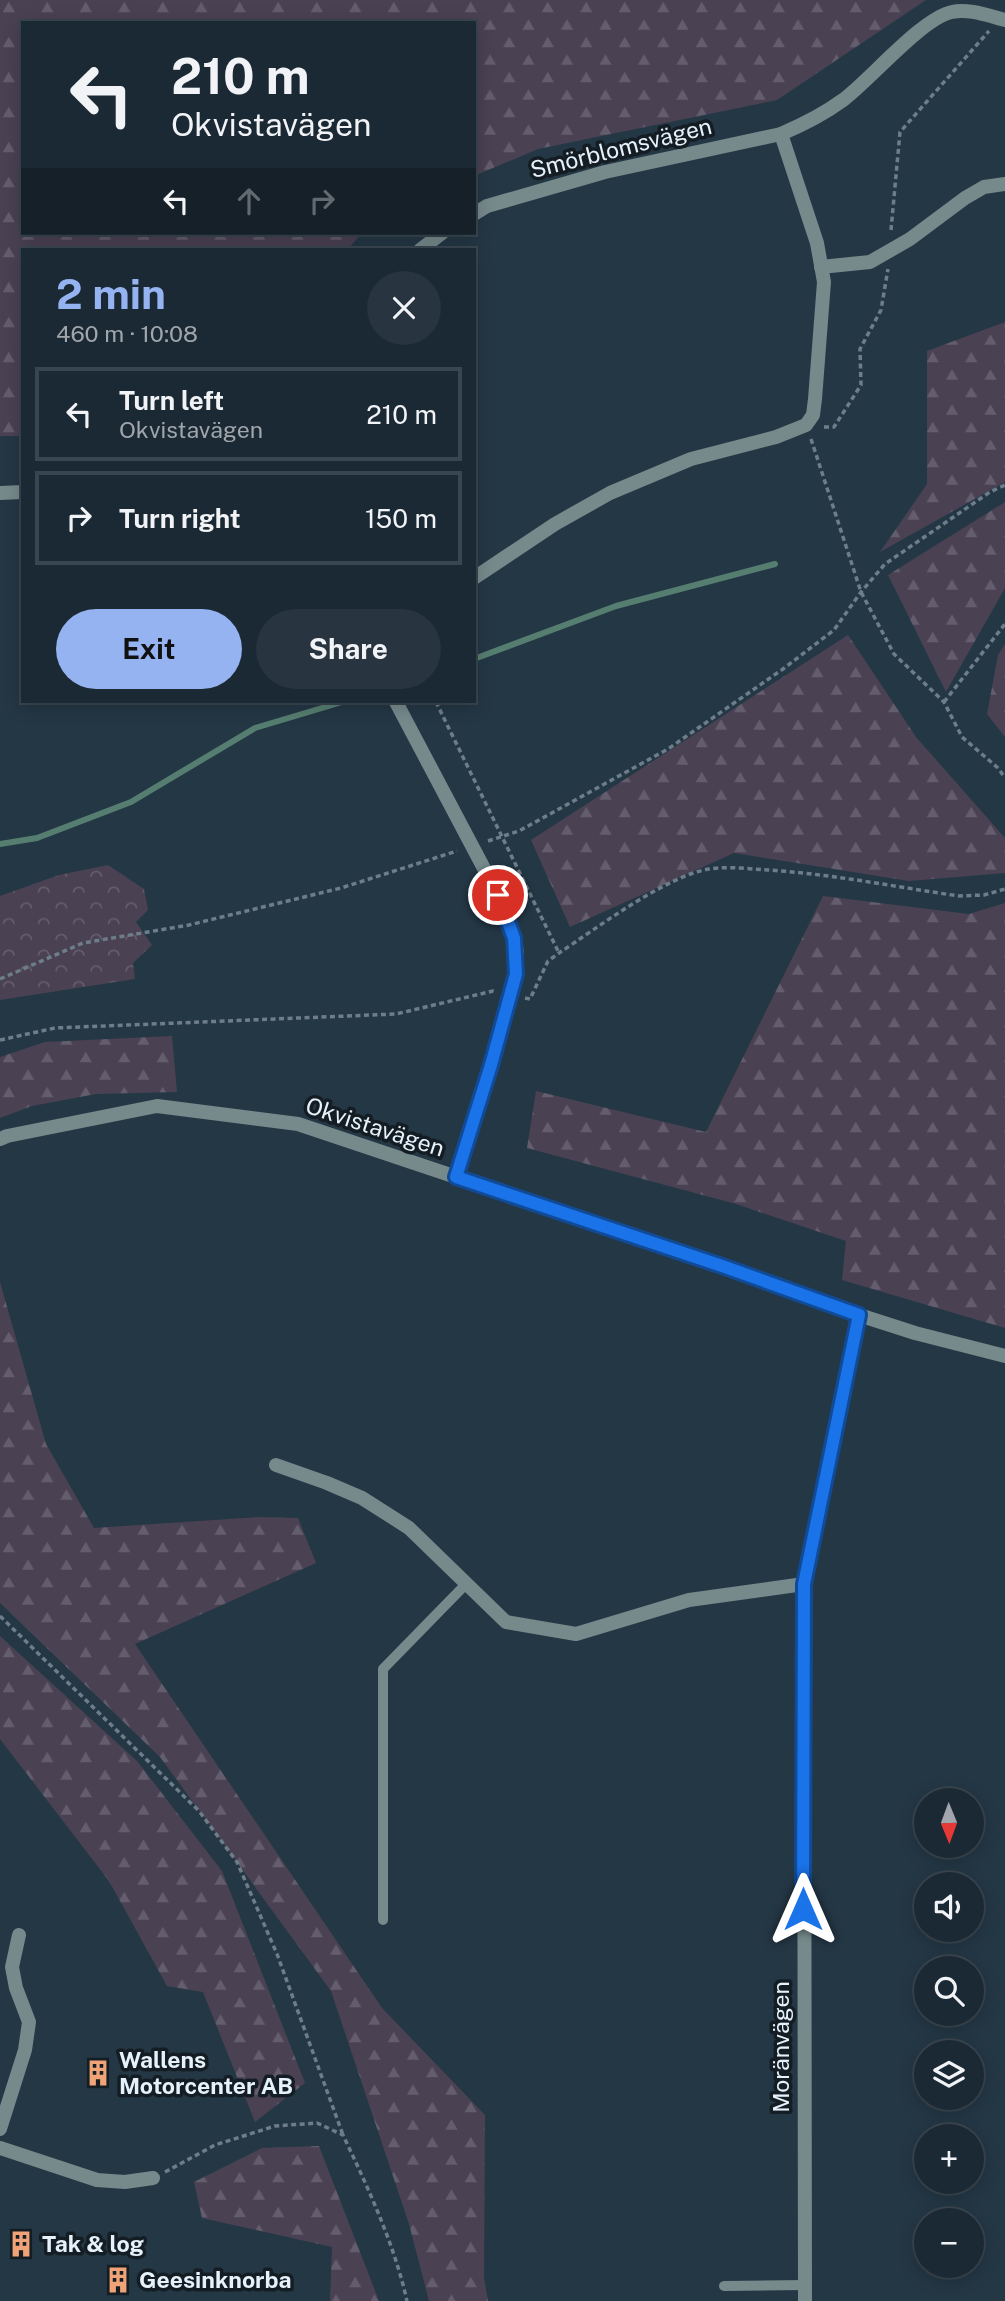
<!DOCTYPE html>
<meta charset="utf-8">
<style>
:root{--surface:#1b2934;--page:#283540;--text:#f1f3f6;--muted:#a0a6ac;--line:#39454f;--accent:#95b2f1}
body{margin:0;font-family:"Public Sans",sans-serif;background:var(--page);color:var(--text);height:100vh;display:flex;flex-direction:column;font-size:26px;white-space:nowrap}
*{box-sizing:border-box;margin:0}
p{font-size:23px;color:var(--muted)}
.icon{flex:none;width:38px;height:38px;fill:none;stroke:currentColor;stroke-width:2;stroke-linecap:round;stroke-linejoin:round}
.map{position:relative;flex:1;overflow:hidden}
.sheet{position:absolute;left:21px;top:248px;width:455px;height:455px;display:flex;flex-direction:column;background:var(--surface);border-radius:0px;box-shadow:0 4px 18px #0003,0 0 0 2px var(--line)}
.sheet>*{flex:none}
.banner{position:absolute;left:21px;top:21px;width:455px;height:214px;border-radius:0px;box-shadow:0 4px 18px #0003,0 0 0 2px var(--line);background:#1b2934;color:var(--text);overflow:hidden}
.needle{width:46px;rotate:179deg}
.controls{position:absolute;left:914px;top:1788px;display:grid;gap:14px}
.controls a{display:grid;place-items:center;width:70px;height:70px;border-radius:50%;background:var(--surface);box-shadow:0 4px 18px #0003,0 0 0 2px var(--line);font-size:35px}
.pin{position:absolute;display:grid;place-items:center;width:60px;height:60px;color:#fff;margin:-30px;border:4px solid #fff;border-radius:50%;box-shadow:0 2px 7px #0007}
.me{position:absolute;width:77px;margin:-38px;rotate:0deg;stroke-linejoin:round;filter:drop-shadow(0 0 5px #0008)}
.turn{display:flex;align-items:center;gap:24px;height:147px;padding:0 35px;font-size:32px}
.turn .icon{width:91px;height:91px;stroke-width:2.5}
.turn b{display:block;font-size:49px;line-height:60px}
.lanes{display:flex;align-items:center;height:66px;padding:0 35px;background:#0003;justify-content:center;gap:35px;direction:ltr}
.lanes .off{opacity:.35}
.round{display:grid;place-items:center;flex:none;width:74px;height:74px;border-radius:37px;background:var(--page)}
.summary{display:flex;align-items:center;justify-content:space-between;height:119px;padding:0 35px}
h1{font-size:42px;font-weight:700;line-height:52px;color:var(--accent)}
.action{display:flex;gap:14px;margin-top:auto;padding:14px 35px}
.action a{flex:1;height:80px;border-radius:42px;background:var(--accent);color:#111;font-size:28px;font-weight:700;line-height:80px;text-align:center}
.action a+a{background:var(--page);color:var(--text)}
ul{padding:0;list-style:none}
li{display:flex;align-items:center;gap:21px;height:94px;margin:0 14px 10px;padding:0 21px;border:4px solid var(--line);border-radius:0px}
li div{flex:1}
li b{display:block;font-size:26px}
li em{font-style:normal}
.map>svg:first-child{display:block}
</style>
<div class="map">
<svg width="1005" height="2301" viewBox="0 0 1005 2301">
<defs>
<pattern id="forest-firs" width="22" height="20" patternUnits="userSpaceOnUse" patternTransform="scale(1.75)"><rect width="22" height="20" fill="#4a4153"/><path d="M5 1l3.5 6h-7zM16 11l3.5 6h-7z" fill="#645d6d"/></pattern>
<pattern id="park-crowns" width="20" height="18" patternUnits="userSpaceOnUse" patternTransform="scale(1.75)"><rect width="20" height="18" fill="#4a4153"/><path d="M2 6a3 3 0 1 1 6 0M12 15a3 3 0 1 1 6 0" fill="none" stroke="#645d6d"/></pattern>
</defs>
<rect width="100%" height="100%" fill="#243745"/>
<!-- forest -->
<g fill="url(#forest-firs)">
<path d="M 0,0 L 926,0 L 777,100 L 538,149 L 474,176 L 474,23 L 23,23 L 23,233 L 362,233 L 347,250 L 23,250 L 23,436 L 0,436 Z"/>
<path d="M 1005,322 L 1005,482 L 880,552 L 927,484 L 927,351 Z"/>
<path d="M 1005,502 L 1005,588 L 946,692 L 888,575 Z"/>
<path d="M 848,635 L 916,737 L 1005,838 L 1005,873 L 909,881 L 734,853 L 570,927 L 531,840 Z"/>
<path d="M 1005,644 L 1005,737 L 987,714 L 998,655 Z"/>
<path d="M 823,896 L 969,914 L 1005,903 L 1005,1328 L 842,1280 L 846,1241 L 736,1204 L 527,1148 L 536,1091 L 706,1132 Z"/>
<path d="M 172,1036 L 177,1092 L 96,1094 L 32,1106 L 0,1118 L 0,1057 L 45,1042 Z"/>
<path d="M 0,1282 L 46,1444 L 94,1528 L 258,1517 L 298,1518 L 316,1563 L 135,1644 L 382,2008 L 485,2115 L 484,2278 L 488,2301 L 429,2301 L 409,2224 L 331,1991 L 160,1757 L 0,1603 Z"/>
<path d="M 0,1636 L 137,1761 L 222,1871 L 305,2083 L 255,2122 L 203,1992 L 167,1986 L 109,1881 L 0,1739 Z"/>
<path d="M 319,2146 L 379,2301 L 330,2301 L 332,2247 L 202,2218 L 194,2182 L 262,2148 Z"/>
</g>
<!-- park -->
<path fill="url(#park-crowns)" d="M 108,865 L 144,889 L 148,910 L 136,922 L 152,945 L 133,963 L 135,979 L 0,1000 L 0,896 L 59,875 Z"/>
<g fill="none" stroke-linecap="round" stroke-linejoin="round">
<!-- stream -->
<g stroke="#567e70" stroke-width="6">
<path d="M 474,659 L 616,606 L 775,564"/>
<path d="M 0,844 L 37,838 L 131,802 L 255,728 L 342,702"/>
</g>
<!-- path -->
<g stroke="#6d7d89" stroke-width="3.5" stroke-dasharray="5 3.5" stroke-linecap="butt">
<path d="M 891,230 L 900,132 L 989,31"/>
<path d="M 824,427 L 834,427 L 861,385 L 860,349 L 881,310 L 888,269"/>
<path d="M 811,439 L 861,592 L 894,654 L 944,702 L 962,737 L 998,768 L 1005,778"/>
<path d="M 436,702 L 559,953"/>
<path d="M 944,702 L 1005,624"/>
<path d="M 488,841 L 519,831 L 668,749 L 783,669 L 834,630 L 861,592 L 885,564 L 990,492 L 1005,485"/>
<path d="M 0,979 L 83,943 L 189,925 L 341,888 L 457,851"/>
<path d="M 525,998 L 530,999 L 548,961 L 559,953 C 597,928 666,876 709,869 C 728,866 749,869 768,870 C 832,874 896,887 959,896 L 984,895 L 1005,889"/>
<path d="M 0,1040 L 55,1028 L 396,1014 L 493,991 L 497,992"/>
<path d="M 0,1616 L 199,1811 L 237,1862 L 277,1954 L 343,2135"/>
<path d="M 165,2172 L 215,2145 L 275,2126 L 317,2123 L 343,2135 C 368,2188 394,2243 407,2301"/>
</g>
<!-- service -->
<g stroke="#76898b" stroke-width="10">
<path d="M 383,1920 L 383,1669 L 466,1584"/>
<path d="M 724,2286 L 805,2285"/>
</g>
<!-- minor -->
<g stroke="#76898b" stroke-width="14">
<path d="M 474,214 L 487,206 L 605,172 L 781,134 C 802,125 824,114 843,100 C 870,80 922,18 952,12 C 968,8 989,16 1005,20"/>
<path d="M 420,250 L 442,233"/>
<path d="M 821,267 L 870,262 L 910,239 L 965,198 L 984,187 L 1005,184"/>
<path d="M 0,493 L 23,492"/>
<path d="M 474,578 L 555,524 L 610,493 L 691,459 L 776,437 L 806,425 L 813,415 L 815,399 L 824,282 L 817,243 L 781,134"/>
<path d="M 396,702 L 498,895 L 514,938 L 517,952 L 516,974 L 511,996 L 456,1177"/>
<path d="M 0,1139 L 7,1136 L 157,1106 L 298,1124 L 725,1267 L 859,1315 L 915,1333 L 1005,1356"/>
<path d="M 276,1465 L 327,1483 L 362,1498 L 409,1528 L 506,1622 L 576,1634 L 689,1600 L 804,1584"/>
<path d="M 0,2129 L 25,2050 L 29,2022 L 16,1988 L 12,1967 L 19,1935"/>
<path d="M 0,2148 L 97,2180 L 125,2182 L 153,2178"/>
<path d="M 805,2301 L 804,1584 L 859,1315"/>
</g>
</g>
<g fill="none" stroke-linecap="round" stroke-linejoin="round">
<!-- route casing -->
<g stroke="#114b97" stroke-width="18">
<path id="route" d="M 498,895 L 514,938 L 516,974 L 491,1065 L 456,1177 L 725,1267 L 859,1315 L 804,1584 L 803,1909"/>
</g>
<!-- route -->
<use href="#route" stroke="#1a73e8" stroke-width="12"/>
</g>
<!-- icons -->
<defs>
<g id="building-bare" transform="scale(2.1)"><path d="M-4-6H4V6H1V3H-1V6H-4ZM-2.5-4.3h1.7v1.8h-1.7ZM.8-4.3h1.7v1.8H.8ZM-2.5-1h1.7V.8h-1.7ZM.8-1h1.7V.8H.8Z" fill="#efa377" stroke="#151d24" stroke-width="2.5" paint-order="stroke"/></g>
</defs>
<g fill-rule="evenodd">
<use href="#building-bare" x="98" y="2073"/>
<use href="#building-bare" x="21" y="2244"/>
<use href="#building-bare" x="118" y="2280"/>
</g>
<g text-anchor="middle" stroke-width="7" stroke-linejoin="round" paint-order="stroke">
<!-- street labels -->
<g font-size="23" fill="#e6f2fb" stroke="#151d24">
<text transform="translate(621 148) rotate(-14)" y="8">Smörblomsvägen</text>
<text transform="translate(375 1127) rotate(18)" y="8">Okvistavägen</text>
<text transform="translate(781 2047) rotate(-90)" y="8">Moränvägen</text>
</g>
<!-- poi labels -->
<g font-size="23" font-weight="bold" fill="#e6f2fb" stroke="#151d24" text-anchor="start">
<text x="119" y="2068">Wallens<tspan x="119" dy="26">Motorcenter AB</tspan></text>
<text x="42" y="2252">Tak &amp; log</text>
<text x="139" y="2288">Geesinknorba</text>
</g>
</g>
</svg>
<div class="controls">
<a><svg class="needle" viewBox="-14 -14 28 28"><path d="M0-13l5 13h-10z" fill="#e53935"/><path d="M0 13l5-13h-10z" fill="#a0a6ac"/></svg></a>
<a><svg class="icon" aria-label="sound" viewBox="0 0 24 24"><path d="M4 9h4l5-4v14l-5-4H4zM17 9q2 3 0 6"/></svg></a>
<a><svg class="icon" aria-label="search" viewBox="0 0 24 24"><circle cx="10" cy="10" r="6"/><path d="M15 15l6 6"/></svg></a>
<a><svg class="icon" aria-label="layers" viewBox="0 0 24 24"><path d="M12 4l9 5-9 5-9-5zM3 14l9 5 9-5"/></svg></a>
<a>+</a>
<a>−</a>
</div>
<div class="pin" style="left:498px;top:895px;background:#d93025"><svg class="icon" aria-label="arrive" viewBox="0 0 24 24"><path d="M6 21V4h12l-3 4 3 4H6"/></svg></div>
<svg class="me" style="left:803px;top:1909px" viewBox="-20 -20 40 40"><path d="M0-17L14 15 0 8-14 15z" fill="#1a73e8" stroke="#fff" stroke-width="4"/></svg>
<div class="banner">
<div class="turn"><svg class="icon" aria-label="left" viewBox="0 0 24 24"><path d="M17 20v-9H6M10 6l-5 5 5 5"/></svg><div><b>210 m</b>Okvistavägen</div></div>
<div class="lanes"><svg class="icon" aria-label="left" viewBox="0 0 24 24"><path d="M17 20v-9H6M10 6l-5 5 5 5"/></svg><svg class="icon off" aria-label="ahead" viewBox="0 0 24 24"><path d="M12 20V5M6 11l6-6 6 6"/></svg><svg class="icon off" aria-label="right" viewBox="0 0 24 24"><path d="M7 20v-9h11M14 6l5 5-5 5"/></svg></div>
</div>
<section class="sheet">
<div class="summary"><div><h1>2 min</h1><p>460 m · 10:08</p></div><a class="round"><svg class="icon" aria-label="close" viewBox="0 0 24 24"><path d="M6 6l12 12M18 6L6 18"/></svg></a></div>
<ul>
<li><svg class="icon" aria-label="left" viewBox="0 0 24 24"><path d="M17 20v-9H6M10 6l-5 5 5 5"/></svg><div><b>Turn left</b><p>Okvistavägen</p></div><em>210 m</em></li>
<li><svg class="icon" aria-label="right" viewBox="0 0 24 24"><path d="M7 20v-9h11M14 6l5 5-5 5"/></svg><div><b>Turn right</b></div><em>150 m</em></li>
</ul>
<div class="action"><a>Exit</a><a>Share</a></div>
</section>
</div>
